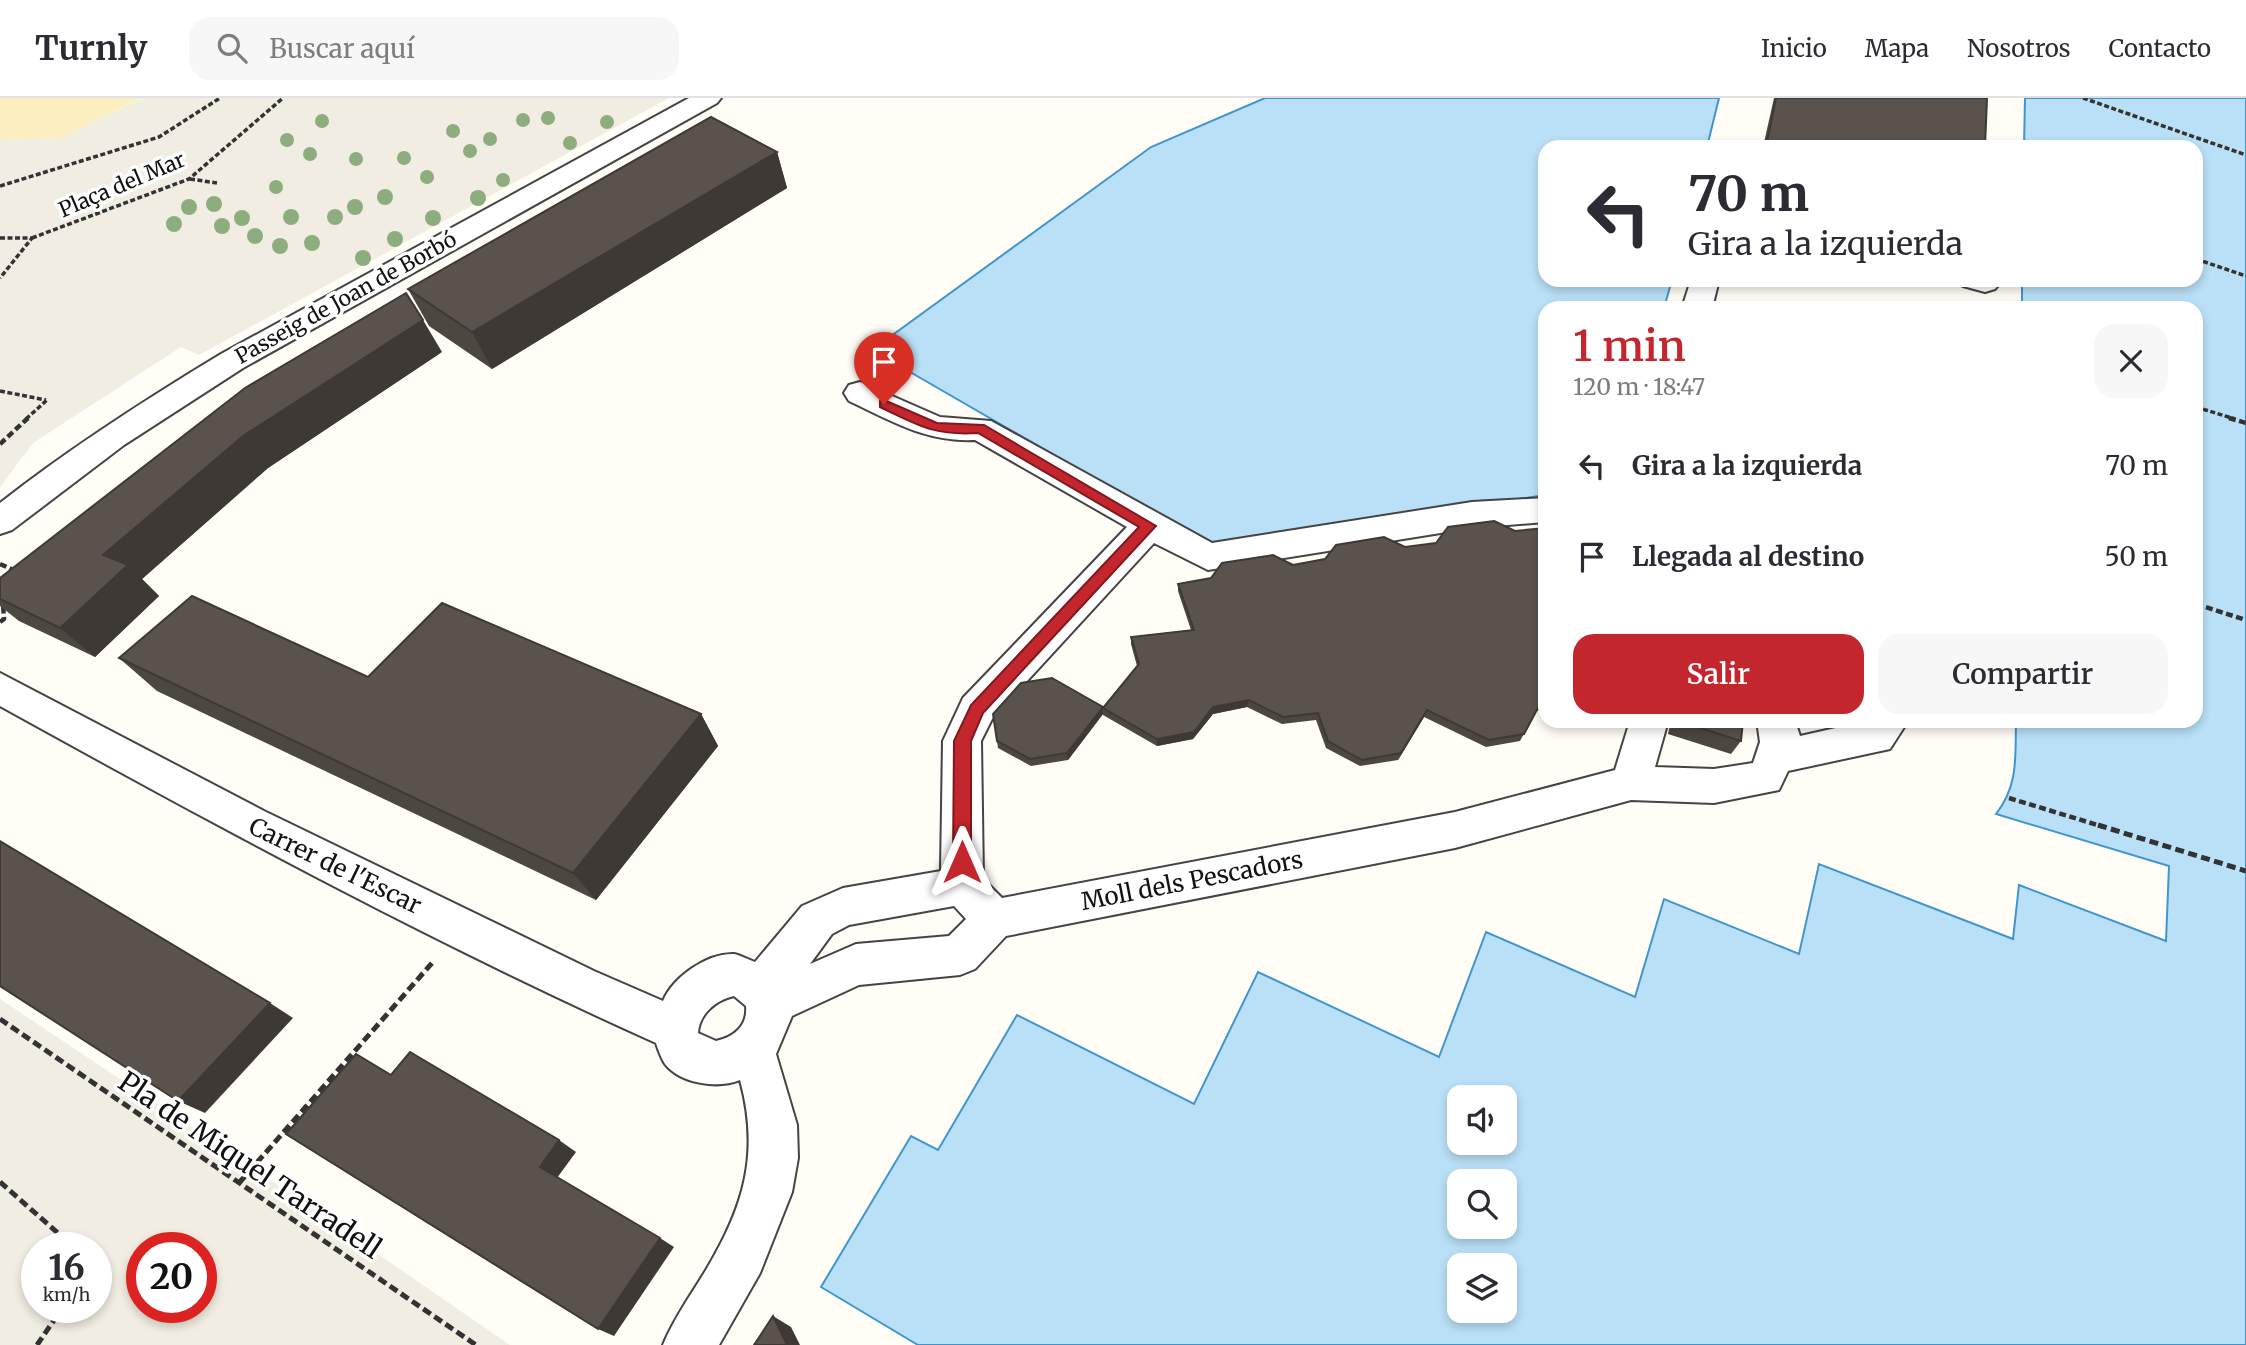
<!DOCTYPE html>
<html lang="es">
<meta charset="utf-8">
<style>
:root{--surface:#fff;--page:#f7f7f7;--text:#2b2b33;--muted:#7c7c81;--line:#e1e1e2;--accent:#c4262e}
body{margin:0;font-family:Merriweather,serif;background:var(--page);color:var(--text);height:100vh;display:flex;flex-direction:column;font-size:26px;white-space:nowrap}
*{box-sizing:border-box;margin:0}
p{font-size:23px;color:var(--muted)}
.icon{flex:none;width:38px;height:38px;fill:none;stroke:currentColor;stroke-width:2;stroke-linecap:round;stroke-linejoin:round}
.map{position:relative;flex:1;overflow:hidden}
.details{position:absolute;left:1538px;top:203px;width:665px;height:427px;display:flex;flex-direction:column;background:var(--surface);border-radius:21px;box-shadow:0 4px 10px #0003}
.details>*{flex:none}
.hud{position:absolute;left:1538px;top:42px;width:665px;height:147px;border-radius:21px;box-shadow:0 4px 10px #0003;background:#fff;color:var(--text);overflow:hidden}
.tools{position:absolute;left:1447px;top:987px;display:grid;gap:14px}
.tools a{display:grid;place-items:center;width:70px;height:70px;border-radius:14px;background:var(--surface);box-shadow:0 4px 10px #0003;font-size:35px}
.speed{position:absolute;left:21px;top:1134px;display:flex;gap:14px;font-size:35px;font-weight:700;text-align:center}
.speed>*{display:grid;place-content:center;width:91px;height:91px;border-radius:50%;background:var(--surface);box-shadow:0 4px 10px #0003;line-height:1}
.speed small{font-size:18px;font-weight:400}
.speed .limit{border:10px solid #d22;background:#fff;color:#111}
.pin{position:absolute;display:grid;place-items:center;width:60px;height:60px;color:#fff;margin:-72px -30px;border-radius:50% 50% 50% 0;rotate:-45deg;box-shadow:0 0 7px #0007}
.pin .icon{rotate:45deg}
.me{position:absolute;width:77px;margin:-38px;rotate:0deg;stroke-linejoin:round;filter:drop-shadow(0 0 5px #0008)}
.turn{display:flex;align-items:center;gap:24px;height:147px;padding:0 35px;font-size:32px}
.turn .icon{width:91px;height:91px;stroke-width:2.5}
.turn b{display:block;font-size:49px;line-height:60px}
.round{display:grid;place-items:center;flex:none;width:74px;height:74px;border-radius:21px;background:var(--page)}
.summary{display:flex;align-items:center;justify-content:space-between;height:119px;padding:0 35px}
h1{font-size:42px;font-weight:600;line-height:52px;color:var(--accent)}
.primary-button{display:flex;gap:14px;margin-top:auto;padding:14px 35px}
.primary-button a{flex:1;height:80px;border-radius:21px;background:var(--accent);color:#fff;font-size:28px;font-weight:600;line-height:80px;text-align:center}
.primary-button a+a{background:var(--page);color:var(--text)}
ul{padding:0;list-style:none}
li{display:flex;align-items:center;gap:21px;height:91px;padding:0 35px}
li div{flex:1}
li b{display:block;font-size:26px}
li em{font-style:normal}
header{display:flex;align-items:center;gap:42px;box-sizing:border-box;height:98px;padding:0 35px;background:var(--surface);border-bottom:2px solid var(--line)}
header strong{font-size:33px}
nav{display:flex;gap:38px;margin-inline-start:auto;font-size:24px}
.search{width:490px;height:63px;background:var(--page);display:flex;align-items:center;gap:18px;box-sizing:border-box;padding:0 24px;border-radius:21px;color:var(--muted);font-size:26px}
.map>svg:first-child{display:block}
</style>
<header>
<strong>Turnly</strong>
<div class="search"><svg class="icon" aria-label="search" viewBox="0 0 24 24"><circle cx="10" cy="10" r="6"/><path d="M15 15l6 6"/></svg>Buscar aquí</div>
<nav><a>Inicio</a><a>Mapa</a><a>Nosotros</a><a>Contacto</a></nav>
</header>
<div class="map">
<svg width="2246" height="1247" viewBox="0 0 2246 1247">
<rect width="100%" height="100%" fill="#fffdf5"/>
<!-- sand -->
<path fill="#fbeec1" d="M 0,0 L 141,0 L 62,40 L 0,42 Z"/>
<!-- plaza -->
<g fill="#f1ede2" fill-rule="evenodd">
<path d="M 142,0 L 669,0 L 199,257 L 181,249 L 33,345 L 0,389 L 0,42 L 62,40 Z"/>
<path d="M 0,901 L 253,1070 L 510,1247 L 0,1247 ZM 37,1150 L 96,1150 L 96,1209 L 37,1209 ZM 142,1150 L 201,1150 L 201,1209 L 142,1209 Z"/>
</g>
<!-- water -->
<g fill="#b9e0f7" stroke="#3f96cf" stroke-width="2" fill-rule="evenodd">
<path d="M 1265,0 L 1719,0 L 1707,49 L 1545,49 L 1545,182 L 1672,182 L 1664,210 L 1545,210 L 1545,397 L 1211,448 L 872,252 L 1151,49 Z"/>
<path d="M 2025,0 L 2246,0 L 2246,1247 L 918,1247 L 821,1189 L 911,1038 L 938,1052 L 1017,917 L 1194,1006 L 1258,874 L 1439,959 L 1486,834 L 1635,899 L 1664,801 L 1799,856 L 1819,766 L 2013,841 L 2019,787 L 2166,843 L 2169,768 L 1996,716 C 2019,687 2015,658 2016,623 L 2196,623 L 2196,210 L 2022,210 L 2022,182 L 2196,182 L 2196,49 L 2024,49 ZM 1460,999 L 1505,999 L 1505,1045 L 1460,1045 ZM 1460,1083 L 1505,1083 L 1505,1129 L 1460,1129 ZM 1460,1167 L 1505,1167 L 1505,1213 L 1460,1213 Z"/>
</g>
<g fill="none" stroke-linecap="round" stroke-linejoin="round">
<!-- minor casing -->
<g stroke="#444" stroke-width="4">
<g id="minor">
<path d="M 689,0 L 721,0 L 717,5 L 243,270 L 124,347 L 12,432 L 0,436 L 0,405 C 70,350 145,302 221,256 Z"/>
<path d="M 1691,182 L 1715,182 L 1718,186 L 1712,210 L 1682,210 Z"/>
<path d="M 1958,182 L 1998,182 L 2000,185 L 1995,191 L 1985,194 L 1963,188 Z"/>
<path d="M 860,284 L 940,319 L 991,323 L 1212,445 L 1472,404 L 1545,400 L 1545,424 L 1472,430 L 1208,472 L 1154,445 L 992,621 L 981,643 L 983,781 L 1002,800 L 1455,714 L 1615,672 L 1630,623 L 1668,623 L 1655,669 L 1714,671 L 1753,665 L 1760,644 L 1757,623 L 1795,623 L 1800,638 L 1867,623 L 1908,623 L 1890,651 L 1788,673 L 1779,692 L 1714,705 L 1631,702 L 1455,750 L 1006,838 L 975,871 L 960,877 L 859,887 L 792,918 L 776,956 L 797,1027 L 798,1060 L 792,1094 L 760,1175 L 719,1247 L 663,1247 C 674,1220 691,1197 706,1172 C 744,1109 760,1055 740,982 C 718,991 681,986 665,966 C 661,960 658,951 656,945 C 431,844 215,727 0,608 L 0,575 L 264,713 L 594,873 L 663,903 C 673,879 707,855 734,856 C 740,857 749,862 755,864 L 802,808 L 843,790 L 941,773 L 943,643 L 963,600 L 1127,429 L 975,342 C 925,344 892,323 849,303 L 844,295 L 849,287 ZM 954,808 L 966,821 L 949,838 L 856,846 L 810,866 L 832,836 L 849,827 ZM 734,898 L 746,908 C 748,928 734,939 716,943 L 698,935 C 699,916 716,902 734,898 Z"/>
</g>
</g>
<!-- path-far2 -->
<g stroke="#333" stroke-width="3.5" stroke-dasharray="5 2.5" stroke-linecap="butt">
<path d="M 2083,0 L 2246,57"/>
<path d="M 190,81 L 217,85"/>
<path d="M 0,88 L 159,39 L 220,0"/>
<path d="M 0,140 L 32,140 L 0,180"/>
<path d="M 32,140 L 189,81 L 283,0"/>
<path d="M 2196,161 L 2246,178"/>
<path d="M 0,293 L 46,302"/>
<path d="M 2196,309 L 2235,321"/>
<path d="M 26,321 L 47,302"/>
</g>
<!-- path-far1 -->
<g stroke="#333" stroke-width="4.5" stroke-dasharray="7 3.5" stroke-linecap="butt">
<path d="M 2229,320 L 2246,325"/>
<path d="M 0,346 L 28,320"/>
<path d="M 0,466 L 16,473"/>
<path d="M 2196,506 L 2246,522"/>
<path d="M 0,524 L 4,521 L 3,505"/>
<path d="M 2009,700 L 2104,729"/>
</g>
<!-- path -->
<g stroke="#333" stroke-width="5" stroke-dasharray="9 4.5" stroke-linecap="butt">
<path d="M 2098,727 L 2246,773"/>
<path d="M 0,921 L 476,1247"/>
<path d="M 0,1084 L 75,1150"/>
<path d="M 239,1085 L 432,865"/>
<path d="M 37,1247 L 63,1209"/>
</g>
<!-- minor -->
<use href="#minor" fill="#fff" fill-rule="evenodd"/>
</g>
<!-- trees -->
<g fill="#8dad7f">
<circle cx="548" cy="20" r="7"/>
<circle cx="523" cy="22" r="7"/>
<circle cx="322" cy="23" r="7"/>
<circle cx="607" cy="24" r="7"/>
<circle cx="453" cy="33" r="7"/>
<circle cx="490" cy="41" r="7"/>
<circle cx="287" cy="42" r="7"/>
<circle cx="570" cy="45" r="7"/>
<circle cx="470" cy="53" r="7"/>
<circle cx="310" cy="56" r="7"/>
<circle cx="404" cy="60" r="7"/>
<circle cx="356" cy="61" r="7"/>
<circle cx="427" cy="79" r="7"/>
<circle cx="503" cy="82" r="7"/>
<circle cx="276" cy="89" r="7"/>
<circle cx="385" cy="99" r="8"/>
<circle cx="478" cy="100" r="8"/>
<circle cx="214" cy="106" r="8"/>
<circle cx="189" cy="109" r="8"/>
<circle cx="355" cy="109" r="8"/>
<circle cx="291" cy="119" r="8"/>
<circle cx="335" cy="119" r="8"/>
<circle cx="242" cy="120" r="8"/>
<circle cx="433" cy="120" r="8"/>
<circle cx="174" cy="126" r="8"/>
<circle cx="222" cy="128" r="8"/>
<circle cx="255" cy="138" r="8"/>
<circle cx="395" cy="141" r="8"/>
<circle cx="312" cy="145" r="8"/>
<circle cx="280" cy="148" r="8"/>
<circle cx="363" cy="160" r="8"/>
</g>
<!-- wall -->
<g fill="#4d4742">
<path d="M 1774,0 L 1987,0 L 1985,49 L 1763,49 Z"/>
<path d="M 777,54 L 787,90 L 492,271 L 429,228 L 408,191 Z"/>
<path d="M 442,254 L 268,370 L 142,481 L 159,498 L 95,559 L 19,523 L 0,508 L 0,480 Z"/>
<path d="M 1545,430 L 1545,612 L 1536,613 L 1520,643 L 1486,649 L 1424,619 L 1398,662 L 1360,668 L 1326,650 L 1316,622 L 1282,626 L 1247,609 L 1213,616 L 1193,641 L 1157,648 L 1103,617 L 1103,610 L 1137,568 L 1131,546 L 1131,539 L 1191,532 L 1178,493 L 1178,486 L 1405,449 L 1436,445 L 1515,433 Z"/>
<path d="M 119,560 L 368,579 L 701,616 L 718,648 L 596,802 L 157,593 Z"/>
<path d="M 1103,609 L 1103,616 L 1068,662 L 1031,668 L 998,650 L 993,616 Z"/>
<path d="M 1671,623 L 1743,623 L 1741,643 L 1731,656 L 1668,636 Z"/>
</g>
<!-- shaded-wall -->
<g fill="#3f3936">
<path d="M 777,54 L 787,90 L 492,271 L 472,234 Z"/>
<path d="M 423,222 L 442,254 L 268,370 L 142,481 L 159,498 L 95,559 L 60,530 L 103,457 L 243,338 Z"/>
<path d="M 1249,602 L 1247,609 L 1213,616 L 1193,641 L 1157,648 L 1157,641 L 1213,609 Z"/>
<path d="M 1103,609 L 1103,616 L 1068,662 L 1067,655 Z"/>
<path d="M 1427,612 L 1424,619 L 1398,662 L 1401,655 Z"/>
<path d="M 701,616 L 718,648 L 596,802 L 573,775 Z"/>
<path d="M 270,905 L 293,920 L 205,1015 L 178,1003 Z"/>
<path d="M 559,1042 L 576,1054 L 557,1080 L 540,1069 Z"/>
<path d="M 660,1140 L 674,1149 L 614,1238 L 598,1231 Z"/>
<path d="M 773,1218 L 791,1229 L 800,1247 L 787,1247 Z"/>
</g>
<!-- building -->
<g fill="#5a524d" stroke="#3f3936" stroke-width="2">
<path d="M 1776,0 L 1987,0 L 1985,49 L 1866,49 L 1844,45 L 1844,49 L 1766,49 Z"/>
<path d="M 711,19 L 777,54 L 472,234 L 408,191 Z"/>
<path d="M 406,195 L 423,222 L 243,338 L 103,457 L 128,467 L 60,530 L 0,501 L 0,480 L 245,290 Z"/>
<path d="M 1494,423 L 1515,433 L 1545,430 L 1545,605 L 1540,606 L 1524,636 L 1489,642 L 1427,612 L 1401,655 L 1362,662 L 1328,643 L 1318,615 L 1283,619 L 1249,602 L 1213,609 L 1194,634 L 1157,641 L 1103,610 L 1139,566 L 1131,539 L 1194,532 L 1178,486 L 1211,480 L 1222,465 L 1273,457 L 1293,467 L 1325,461 L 1336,447 L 1384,439 L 1405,449 L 1436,445 L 1448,429 Z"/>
<path d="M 192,498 L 368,579 L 442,505 L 701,616 L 573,775 L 119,560 Z"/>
<path d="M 1052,580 L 1103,609 L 1067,655 L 1030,661 L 997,643 L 993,616 L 1021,585 Z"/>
<path d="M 1678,623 L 1743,623 L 1741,643 Z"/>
<path d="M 0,743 L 270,905 L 178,1003 L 0,888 Z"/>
<path d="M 410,954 L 559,1042 L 540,1069 L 660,1140 L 598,1231 L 286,1036 L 356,956 L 391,977 Z"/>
<path d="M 773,1218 L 787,1247 L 754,1247 Z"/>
</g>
<!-- route -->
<path fill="#c4262e" stroke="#7f191e" stroke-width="2" d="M 884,302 L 937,325 L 984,327 L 1156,428 L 983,615 L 971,643 L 971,764 L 962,771 L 953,764 L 954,643 L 971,607 L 1139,429 L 978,335 C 934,338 918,327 880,309 L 880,303 Z"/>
<g text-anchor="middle" stroke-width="7" stroke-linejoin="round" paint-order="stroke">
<!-- far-street labels -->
<g font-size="21" fill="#111" stroke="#fff">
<text transform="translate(122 87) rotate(-23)" y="7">Plaça del Mar</text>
<text transform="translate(346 200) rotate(-29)" y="7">Passeig de Joan de Borbó</text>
</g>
<!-- street labels -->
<g font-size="24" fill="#111" stroke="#fff">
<text transform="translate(335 768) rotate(26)" y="8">Carrer de l'Escar</text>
<text transform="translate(1192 783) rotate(-11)" y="8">Moll dels Pescadors</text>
</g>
<!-- near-street labels -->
<g font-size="28" fill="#111" stroke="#fff">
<text transform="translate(250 1067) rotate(34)" y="10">Pla de Miquel Tarradell</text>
</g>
</g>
</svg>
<div class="tools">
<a><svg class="icon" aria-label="sound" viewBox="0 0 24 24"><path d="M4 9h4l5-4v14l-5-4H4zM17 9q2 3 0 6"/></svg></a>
<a><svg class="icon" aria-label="search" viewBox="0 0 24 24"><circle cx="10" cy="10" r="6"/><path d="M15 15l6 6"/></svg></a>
<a><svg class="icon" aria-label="layers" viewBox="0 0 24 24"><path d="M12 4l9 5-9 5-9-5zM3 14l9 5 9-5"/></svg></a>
</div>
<div class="speed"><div>16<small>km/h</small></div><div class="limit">20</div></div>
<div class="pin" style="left:884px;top:306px;background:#d93025"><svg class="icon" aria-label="arrive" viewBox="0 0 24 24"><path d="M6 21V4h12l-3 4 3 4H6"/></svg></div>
<svg class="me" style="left:962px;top:764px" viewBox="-20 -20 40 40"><path d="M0-17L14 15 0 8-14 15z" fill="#c4262e" stroke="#fff" stroke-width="4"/></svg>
<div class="hud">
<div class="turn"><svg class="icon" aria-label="left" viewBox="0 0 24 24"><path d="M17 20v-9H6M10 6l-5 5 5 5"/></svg><div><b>70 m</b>Gira a la izquierda</div></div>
</div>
<section class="details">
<div class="summary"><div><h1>1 min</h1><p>120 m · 18:47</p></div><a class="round"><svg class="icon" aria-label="close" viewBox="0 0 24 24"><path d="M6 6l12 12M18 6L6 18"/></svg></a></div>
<ul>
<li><svg class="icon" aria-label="left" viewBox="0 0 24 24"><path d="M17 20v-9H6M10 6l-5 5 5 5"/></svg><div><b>Gira a la izquierda</b></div><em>70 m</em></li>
<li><svg class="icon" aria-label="arrive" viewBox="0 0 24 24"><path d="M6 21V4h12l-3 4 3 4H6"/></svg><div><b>Llegada al destino</b></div><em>50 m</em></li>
</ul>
<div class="primary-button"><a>Salir</a><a>Compartir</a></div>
</section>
</div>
